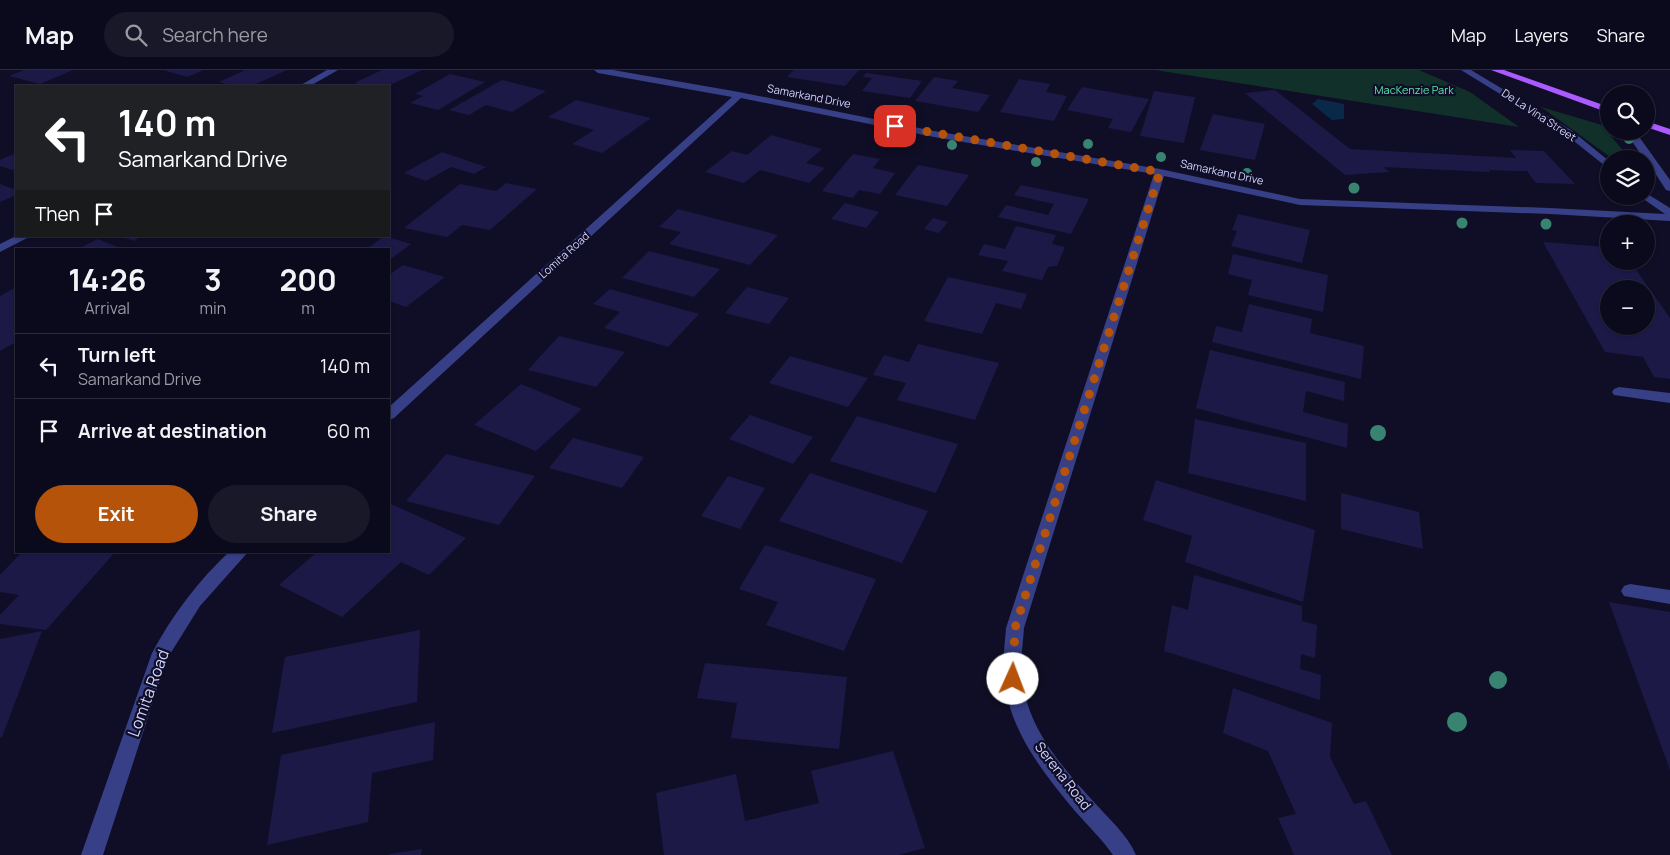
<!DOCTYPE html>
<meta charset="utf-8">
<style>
:root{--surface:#0b0a1c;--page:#191829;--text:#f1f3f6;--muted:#9a9aa3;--line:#2b2b3b;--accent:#b45309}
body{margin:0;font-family:Manrope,sans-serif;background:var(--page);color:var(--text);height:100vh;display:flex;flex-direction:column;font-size:19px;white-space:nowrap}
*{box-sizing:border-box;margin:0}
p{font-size:16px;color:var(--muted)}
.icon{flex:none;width:28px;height:28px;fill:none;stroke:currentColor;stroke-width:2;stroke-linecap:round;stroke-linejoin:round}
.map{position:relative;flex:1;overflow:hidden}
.details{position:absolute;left:15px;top:178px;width:375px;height:305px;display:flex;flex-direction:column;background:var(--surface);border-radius:0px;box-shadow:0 1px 4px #0004,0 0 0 1px var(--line)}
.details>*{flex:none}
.banner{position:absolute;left:15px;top:15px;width:375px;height:152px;border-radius:0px;box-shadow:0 1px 4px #0004,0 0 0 1px var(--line);background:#202124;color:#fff;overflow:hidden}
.buttons{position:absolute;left:1600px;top:15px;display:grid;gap:10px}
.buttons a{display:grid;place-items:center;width:55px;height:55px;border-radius:50%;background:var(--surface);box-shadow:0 1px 4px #0004,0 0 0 1px var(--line);font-size:25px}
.pin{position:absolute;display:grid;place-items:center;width:42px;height:42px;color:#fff;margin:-21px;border-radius:10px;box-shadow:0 2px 8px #0006}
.me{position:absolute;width:55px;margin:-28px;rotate:2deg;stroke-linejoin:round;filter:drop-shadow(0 0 4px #0008)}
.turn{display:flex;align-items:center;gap:18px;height:105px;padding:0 20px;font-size:22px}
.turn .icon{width:65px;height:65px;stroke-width:2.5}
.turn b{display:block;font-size:35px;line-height:42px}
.then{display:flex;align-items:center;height:48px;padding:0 20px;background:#0003;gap:10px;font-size:19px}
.eta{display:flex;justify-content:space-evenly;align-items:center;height:85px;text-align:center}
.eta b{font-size:30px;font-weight:700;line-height:35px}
.action{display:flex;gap:10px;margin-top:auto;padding:10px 20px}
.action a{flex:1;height:58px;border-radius:30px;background:var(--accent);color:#fff;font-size:20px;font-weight:700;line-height:58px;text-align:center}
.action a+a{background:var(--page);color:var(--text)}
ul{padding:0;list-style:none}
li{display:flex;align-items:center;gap:15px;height:65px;padding:0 20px;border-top:1px solid var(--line)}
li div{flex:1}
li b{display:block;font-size:19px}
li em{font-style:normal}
header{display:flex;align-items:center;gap:30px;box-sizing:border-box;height:70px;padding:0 25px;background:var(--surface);border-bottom:1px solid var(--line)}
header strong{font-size:24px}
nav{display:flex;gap:28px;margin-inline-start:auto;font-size:18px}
.search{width:350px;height:45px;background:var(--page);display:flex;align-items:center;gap:12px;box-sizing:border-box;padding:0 18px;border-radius:28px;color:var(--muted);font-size:19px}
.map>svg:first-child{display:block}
</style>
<header>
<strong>Map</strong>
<div class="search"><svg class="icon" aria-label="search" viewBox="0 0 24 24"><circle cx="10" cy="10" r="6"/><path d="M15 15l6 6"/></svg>Search here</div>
<nav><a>Map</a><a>Layers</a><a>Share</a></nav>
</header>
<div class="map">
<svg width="1670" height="785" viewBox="0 0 1670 785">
<rect width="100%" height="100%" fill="#0f0e26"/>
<!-- green -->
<g fill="#11302a">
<path d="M 1155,0 L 1419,0 L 1470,22 L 1519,57 Z"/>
<path d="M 1541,37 L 1602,55 L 1630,89 L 1613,89 Z"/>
</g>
<!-- water -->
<path fill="#0a2949" d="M 1318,29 L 1344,34 L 1344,49 L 1332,50 L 1312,34 Z"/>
<!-- building -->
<g fill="#1c1947" fill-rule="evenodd">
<path d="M 24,0 L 73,0 L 40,14 L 9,6 Z"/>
<path d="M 163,0 L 204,0 L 187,7 Z"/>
<path d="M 245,0 L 287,0 L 252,16 L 234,16 L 219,12 Z"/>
<path d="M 382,0 L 422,0 L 388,16 L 365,16 L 354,13 Z"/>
<path d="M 794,0 L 859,0 L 845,16 L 787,7 Z"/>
<path d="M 866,3 L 922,11 L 910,28 L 862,21 L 872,8 L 863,7 Z"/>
<path d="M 450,4 L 485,12 L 438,40 L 410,33 L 423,26 L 415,24 Z"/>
<path d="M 934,7 L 958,11 L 952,18 L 990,25 L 978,42 L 915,31 Z"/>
<path d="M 1019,9 L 1050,14 L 1046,22 L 1067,26 L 1054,51 L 1000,42 Z"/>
<path d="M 502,10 L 546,21 L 512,42 L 486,35 L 469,45 L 449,40 Z"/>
<path d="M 1082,17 L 1149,29 L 1131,62 L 1108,58 L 1113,49 L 1067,40 Z"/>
<path d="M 1275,20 L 1350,79 L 1516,88 L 1510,80 L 1544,81 L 1575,114 L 1536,113 L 1527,101 L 1513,101 L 1489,100 L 1490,102 L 1383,97 L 1390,102 L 1345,105 L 1245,23 Z"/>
<path d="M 1154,21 L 1195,27 L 1184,73 L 1140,66 Z"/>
<path d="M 576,30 L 651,48 L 602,83 L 572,74 L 594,60 L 548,47 Z"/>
<path d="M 1213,44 L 1265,54 L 1255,90 L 1200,80 Z"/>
<path d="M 771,65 L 822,79 L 806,93 L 825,98 L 809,113 L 760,100 L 744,113 L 705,102 L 732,81 L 747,85 Z"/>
<path d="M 442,82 L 486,97 L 474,104 L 451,97 L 426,111 L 404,103 Z"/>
<path d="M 16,83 L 16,101 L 0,96 L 0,90 Z"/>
<path d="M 853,84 L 880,89 L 873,98 L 895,103 L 880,124 L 859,120 L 853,128 L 822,121 Z"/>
<path d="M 918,95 L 969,105 L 947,136 L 895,125 Z"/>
<path d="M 506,113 L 537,119 L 490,160 L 462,155 L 447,167 L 404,158 L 460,114 L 496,121 Z"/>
<path d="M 0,114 L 16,120 L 16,125 L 0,132 Z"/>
<path d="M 1021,115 L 1089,129 L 1071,164 L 998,147 L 1006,135 L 1048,145 L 1054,134 L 1014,125 Z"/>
<path d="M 845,133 L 879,142 L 866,158 L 831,149 Z"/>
<path d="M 678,139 L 778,165 L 750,195 L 669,174 L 681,162 L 659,157 Z"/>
<path d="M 1238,144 L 1310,160 L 1302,193 L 1231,176 L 1237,161 L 1232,160 Z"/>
<path d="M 933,148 L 948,152 L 939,163 L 924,159 Z"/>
<path d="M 1016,156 L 1056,165 L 1052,174 L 1065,177 L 1057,196 L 1048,197 L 1042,210 L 1002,201 L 1008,191 L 978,185 L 984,174 L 1005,179 Z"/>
<path d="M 118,166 L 142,166 L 134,171 Z"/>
<path d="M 384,166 L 411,174 L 392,188 L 389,187 L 389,179 L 367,179 Z"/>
<path d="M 98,169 L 120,178 L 78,179 Z"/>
<path d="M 1543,172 L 1607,177 L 1609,178 L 1609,191 L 1630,191 L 1670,248 L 1670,309 L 1654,307 L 1643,287 L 1605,282 ZM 1609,219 L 1646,219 L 1646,256 L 1609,256 Z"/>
<path d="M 649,181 L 720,199 L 694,227 L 622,208 Z"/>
<path d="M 1233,184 L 1328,205 L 1323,242 L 1248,225 L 1252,210 L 1228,204 Z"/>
<path d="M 403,195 L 445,207 L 406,237 L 389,231 L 389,205 Z"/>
<path d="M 948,207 L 1027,224 L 1021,239 L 996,233 L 982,264 L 924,251 Z"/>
<path d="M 16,217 L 16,272 L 0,281 L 0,226 Z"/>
<path d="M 747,217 L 789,228 L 769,254 L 725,243 Z"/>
<path d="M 610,219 L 699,244 L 668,277 L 604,258 L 620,242 L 593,234 Z"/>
<path d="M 1249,234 L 1312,249 L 1310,263 L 1364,276 L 1361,309 L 1212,272 L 1216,256 L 1242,262 Z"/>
<path d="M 559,266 L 625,282 L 596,317 L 528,300 Z"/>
<path d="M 918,274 L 999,293 L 975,350 L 897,330 L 906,313 L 873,305 L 884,285 L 909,292 Z"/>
<path d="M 1210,280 L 1345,312 L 1344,331 L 1306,321 L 1303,342 L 1348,354 L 1347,378 L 1196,338 Z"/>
<path d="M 790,286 L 868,308 L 848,337 L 769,313 Z"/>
<path d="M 521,314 L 582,339 L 536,381 L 474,355 Z"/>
<path d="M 750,345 L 813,367 L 793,394 L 729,369 Z"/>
<path d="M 857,346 L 958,374 L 936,423 L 830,391 Z"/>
<path d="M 1195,349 L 1306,373 L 1306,431 L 1188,403 Z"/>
<path d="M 573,368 L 644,387 L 622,418 L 549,398 Z"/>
<path d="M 446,384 L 535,406 L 499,455 L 406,431 Z"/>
<path d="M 810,403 L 928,441 L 902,493 L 779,451 Z"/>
<path d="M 728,406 L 765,418 L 740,459 L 701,446 Z"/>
<path d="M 1156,410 L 1315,460 L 1303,532 L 1185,492 L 1192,466 L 1143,450 Z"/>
<path d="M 1341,423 L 1419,442 L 1423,479 L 1341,459 Z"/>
<path d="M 389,433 L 466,468 L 429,505 L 401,492 L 342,547 L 279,515 L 318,481 L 389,481 Z"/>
<path d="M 765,475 L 876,509 L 844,581 L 766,555 L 778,532 L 739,519 Z"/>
<path d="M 23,481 L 116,481 L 46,560 L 0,554 L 0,545 L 19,525 L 0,522 L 0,505 Z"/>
<path d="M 1194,505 L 1302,536 L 1302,551 L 1317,555 L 1315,588 L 1301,584 L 1300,599 L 1321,605 L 1320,630 L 1164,581 L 1172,535 L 1188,540 Z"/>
<path d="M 1609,532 L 1670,542 L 1670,700 Z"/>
<path d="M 420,560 L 417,632 L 272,663 L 285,587 Z"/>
<path d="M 42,561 L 2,667 L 0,668 L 0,569 Z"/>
<path d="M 705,593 L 847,607 L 839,679 L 731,668 L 737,633 L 697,628 Z"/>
<path d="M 1233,618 L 1332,653 L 1330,687 L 1354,734 L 1366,731 L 1392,785 L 1294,785 L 1278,748 L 1296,744 L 1268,681 L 1223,663 Z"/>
<path d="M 435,652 L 433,690 L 372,703 L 368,752 L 267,775 L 281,685 Z"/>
<path d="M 893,681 L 925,778 L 898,785 L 664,785 L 656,723 L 736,704 L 745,751 L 819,733 L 811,701 Z"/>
<path d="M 422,779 L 421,785 L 389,785 L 389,784 Z"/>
</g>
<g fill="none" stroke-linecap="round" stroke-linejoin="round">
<!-- minor -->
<g fill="#373f86" fill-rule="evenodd">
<path d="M 327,0 L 338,0 L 310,16 L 299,16 Z"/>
<path d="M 594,0 L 613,0 L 739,22 L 934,61 L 1160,99 L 1300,129 L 1550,138 L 1665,144 L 1639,126 L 1646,126 L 1646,123 L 1670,138 L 1670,151 L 1550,144 L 1300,135 L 1164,106 L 1024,558 C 1023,574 1020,591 1022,608 C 1027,657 1061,696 1093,731 C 1108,748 1127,764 1136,785 L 1113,785 C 1102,769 1088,756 1075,741 C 1043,703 1009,660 1004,608 C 1002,591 1005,574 1006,558 L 1154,104 L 934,67 L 741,28 L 394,348 L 389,350 L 389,337 L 732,27 L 598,3 Z"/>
<path d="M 1461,0 L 1471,0 L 1571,60 L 1609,91 L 1609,99 L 1565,64 Z"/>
<path d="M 1625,61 L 1635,61 L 1670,110 L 1670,121 L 1666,120 L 1646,89 L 1644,89 Z"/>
<path d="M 16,166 L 31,166 L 0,182 L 0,174 Z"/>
<path d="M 1619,317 L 1670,323 L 1670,333 L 1614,325 L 1612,322 L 1614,319 Z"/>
<path d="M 230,481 L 249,481 L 200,536 L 167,589 L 103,785 L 81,785 L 152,583 C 173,544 198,511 230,481 Z"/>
<path d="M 1630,514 L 1670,520 L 1670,534 L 1624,526 L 1621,521 L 1624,516 Z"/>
</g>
<!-- major -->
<g fill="#aa5aff" fill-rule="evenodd">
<path d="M 1491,0 L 1504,0 L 1609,37 L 1609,43 Z"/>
<path d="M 1646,51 L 1670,59 L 1670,65 L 1646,57 Z"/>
</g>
</g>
<!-- trees -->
<g fill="#388471">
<circle cx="904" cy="68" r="5"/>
<circle cx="1629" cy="69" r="5"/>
<circle cx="1088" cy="74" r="5"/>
<circle cx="952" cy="75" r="5"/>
<circle cx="1161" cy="87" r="5"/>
<circle cx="1036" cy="92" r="5"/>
<circle cx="1247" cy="103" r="5"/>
<circle cx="1354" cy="118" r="5.5"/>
<circle cx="1462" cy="153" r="5.5"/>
<circle cx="1546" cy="154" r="5.5"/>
<circle cx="1378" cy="363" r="8"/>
<circle cx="1498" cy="610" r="9"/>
<circle cx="1457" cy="652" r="10"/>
</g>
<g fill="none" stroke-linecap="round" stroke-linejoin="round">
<!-- route -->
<path stroke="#b45309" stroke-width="9" stroke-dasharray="0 16.2" d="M 895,56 L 1160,102 L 1015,558 L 1013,609"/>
</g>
<g text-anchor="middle" stroke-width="4.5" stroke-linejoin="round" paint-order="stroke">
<!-- far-park labels -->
<g font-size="11" fill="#5ae4ae" stroke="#0f0e26">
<text x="1414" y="24">MacKenzie Park</text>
</g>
<!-- far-street labels -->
<g font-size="11" fill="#d3d4ff" stroke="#0f0e26">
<text transform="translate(809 26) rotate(11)" y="4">Samarkand Drive</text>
<text transform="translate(1539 45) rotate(33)" y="4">De La Vina Street</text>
<text transform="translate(1222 102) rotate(12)" y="4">Samarkand Drive</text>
<text transform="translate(564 185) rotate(-42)" y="4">Lomita Road</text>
</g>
<!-- street labels -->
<g font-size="14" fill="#d3d4ff" stroke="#0f0e26">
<text transform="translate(1063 706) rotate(52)" y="5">Serena Road</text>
</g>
<!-- near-street labels -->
<g font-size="16" fill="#d3d4ff" stroke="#0f0e26">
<text transform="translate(148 623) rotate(-70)" y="6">Lomita Road</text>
</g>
</g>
</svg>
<div class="buttons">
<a><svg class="icon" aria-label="search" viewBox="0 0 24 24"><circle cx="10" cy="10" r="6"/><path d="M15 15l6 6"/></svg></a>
<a><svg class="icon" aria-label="layers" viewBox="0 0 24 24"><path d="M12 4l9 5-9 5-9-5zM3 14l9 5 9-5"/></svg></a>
<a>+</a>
<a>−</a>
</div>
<div class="pin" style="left:895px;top:56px;background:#d93025"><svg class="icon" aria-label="arrive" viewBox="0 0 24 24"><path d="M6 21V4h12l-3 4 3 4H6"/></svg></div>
<svg class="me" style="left:1013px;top:609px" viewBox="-20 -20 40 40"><circle r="19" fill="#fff"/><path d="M0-13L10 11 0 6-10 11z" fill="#b45309"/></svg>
<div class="banner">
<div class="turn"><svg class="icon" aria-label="left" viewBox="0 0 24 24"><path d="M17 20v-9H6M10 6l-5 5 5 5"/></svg><div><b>140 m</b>Samarkand Drive</div></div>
<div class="then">Then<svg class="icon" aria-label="arrive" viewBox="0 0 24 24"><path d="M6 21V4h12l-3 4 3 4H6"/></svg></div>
</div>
<section class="details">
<div class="eta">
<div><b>14:26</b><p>Arrival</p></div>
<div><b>3</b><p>min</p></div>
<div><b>200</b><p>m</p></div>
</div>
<ul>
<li><svg class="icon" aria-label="left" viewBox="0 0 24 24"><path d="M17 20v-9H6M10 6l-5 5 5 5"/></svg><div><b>Turn left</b><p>Samarkand Drive</p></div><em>140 m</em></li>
<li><svg class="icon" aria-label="arrive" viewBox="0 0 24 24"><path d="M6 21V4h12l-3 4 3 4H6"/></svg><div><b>Arrive at destination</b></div><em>60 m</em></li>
</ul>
<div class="action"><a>Exit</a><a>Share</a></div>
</section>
</div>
